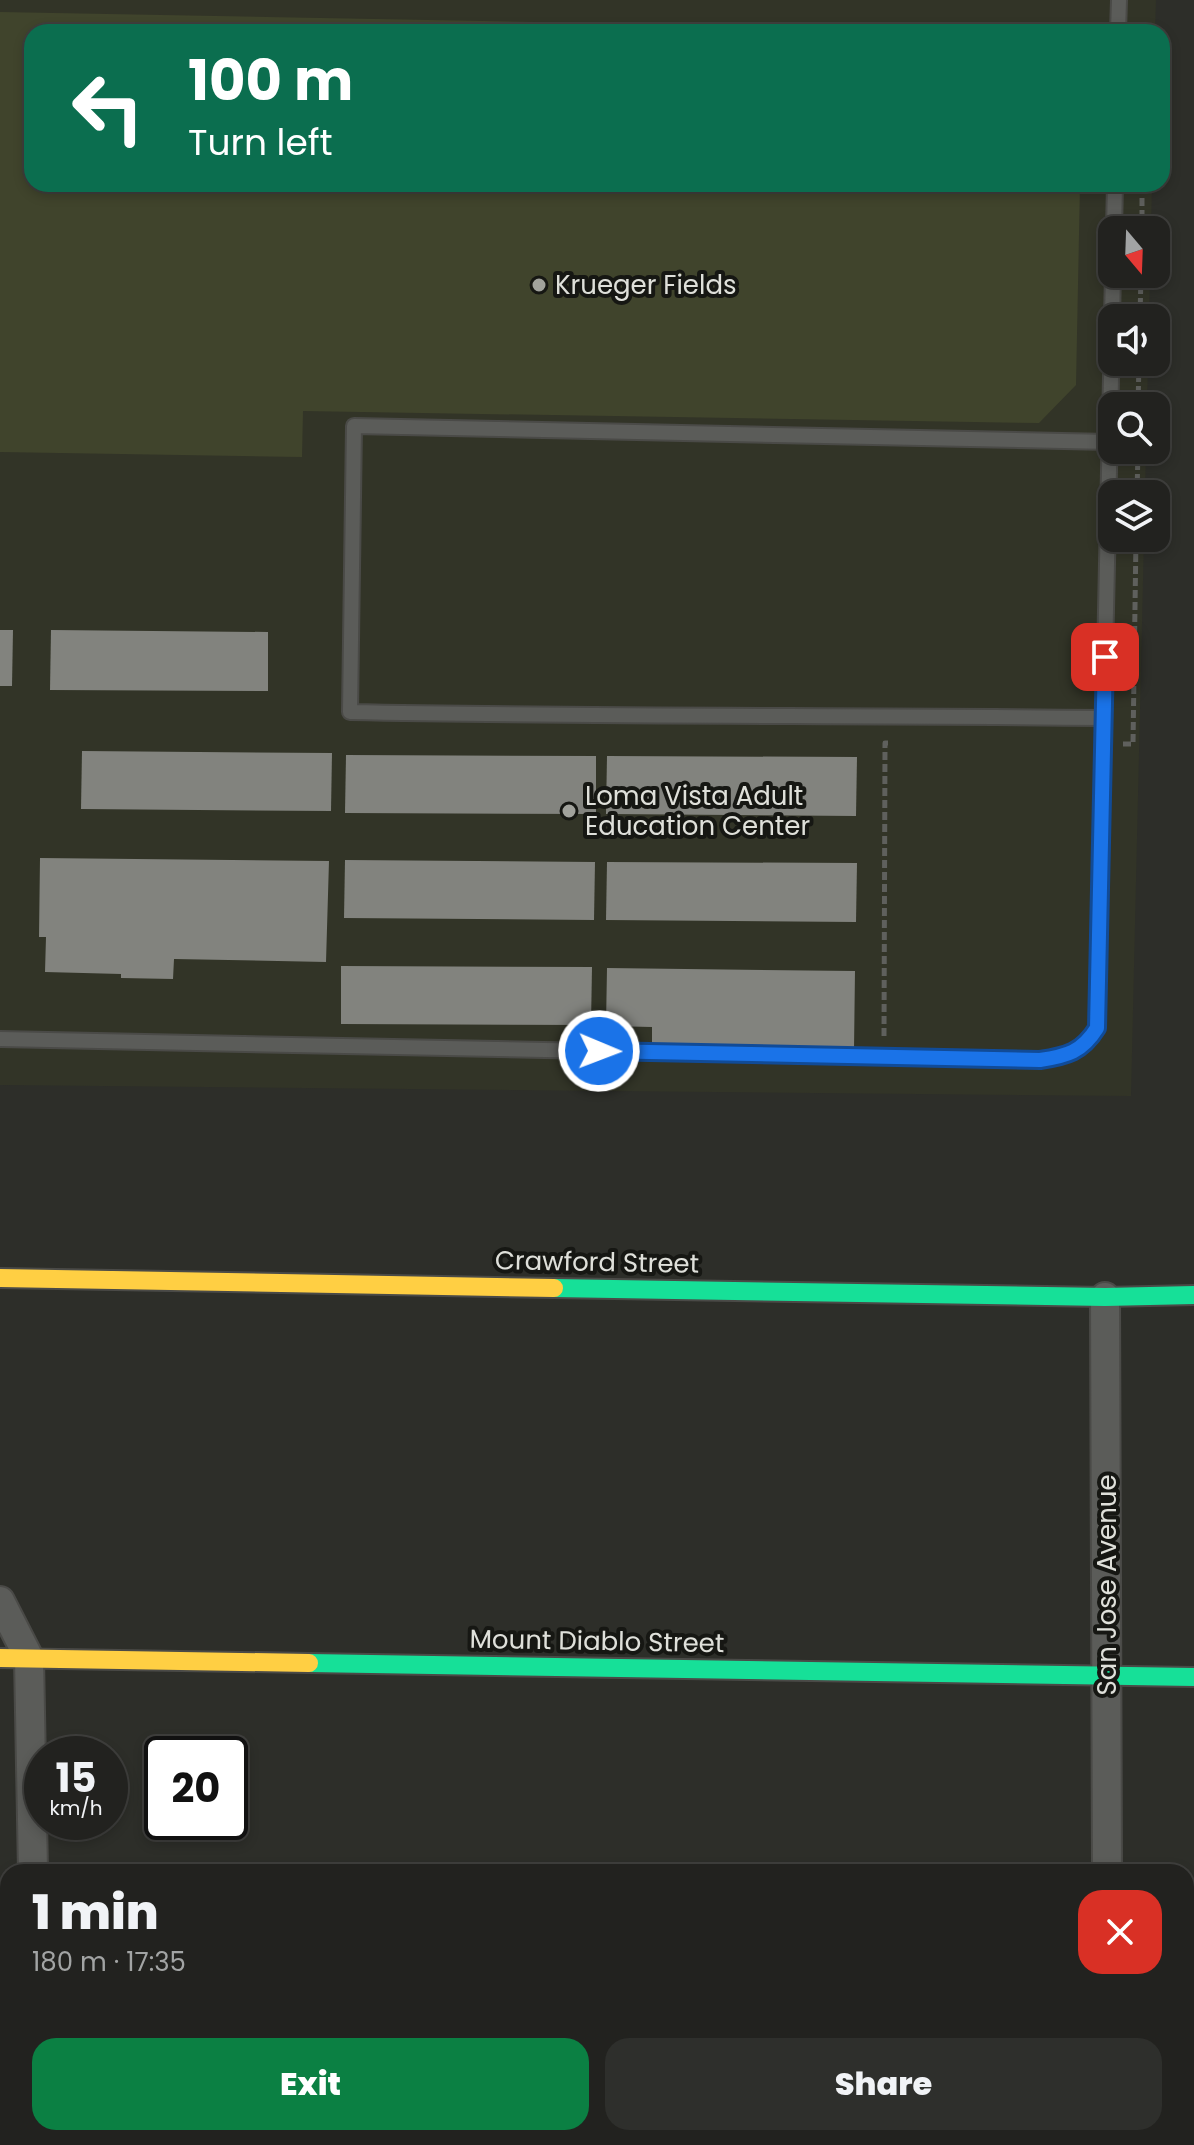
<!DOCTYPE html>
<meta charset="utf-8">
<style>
:root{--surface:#22221f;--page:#2e2f2c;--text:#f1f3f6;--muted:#a2a4a4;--line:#3f3f3d;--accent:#0b8043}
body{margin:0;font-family:Poppins,sans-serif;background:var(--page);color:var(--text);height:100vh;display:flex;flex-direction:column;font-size:30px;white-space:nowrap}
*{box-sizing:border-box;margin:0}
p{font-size:26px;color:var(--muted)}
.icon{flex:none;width:44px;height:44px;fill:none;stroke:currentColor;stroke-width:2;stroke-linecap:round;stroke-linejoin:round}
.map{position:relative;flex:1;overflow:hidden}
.side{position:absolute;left:0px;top:1864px;width:1194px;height:282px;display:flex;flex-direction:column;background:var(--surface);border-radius:24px 24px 0 0;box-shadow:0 4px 12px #0003,0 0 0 2px var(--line)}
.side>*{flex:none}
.guide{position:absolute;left:24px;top:24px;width:1146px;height:168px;border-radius:24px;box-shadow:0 4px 12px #0003,0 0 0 2px var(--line);background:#0b6e4f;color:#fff;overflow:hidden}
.needle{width:52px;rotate:161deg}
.tools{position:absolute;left:1098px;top:216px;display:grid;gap:16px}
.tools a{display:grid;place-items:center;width:72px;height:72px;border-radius:16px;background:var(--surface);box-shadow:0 4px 12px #0003,0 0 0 2px var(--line);font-size:40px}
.speed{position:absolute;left:24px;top:1736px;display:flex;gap:16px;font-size:40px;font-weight:700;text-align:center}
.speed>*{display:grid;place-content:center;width:104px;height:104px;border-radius:50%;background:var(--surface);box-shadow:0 4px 12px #0003,0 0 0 2px var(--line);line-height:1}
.speed small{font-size:20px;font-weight:400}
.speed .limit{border:4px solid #111;border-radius:12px;background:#fff;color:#111}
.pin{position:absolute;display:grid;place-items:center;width:68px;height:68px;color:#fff;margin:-34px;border-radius:16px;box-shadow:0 4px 12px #0006}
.me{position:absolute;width:88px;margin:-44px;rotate:91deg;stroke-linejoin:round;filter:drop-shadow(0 0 6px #0008)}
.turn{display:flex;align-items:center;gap:28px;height:168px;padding:0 32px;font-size:36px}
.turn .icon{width:104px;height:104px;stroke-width:2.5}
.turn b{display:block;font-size:56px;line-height:68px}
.round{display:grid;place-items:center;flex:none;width:84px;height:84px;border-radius:24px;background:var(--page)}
.headline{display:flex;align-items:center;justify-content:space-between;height:136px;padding:0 32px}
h1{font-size:48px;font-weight:800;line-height:60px}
.action{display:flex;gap:16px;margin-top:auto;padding:16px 32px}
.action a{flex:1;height:92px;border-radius:24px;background:var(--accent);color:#fff;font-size:32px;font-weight:800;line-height:92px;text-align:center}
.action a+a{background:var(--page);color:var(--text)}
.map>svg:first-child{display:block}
</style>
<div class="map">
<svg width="1194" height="2145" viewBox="0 0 1194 2145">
<rect width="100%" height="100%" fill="#2d2e29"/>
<!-- built -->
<path fill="#323427" d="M 0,0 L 1156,0 L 1155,32 L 32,32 L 32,184 L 1152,184 L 1151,230 L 1112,230 L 1112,274 L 1150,274 L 1149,318 L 1112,318 L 1112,362 L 1148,362 L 1147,406 L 1112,406 L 1112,450 L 1146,450 L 1145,494 L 1112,494 L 1112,538 L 1144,538 L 1131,1096 L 0,1085 Z"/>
<!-- green -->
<path fill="#40442c" d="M 0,12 L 1083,32 L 32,32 L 32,184 L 1080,184 L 1076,385 L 1039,423 L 303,411 L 302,457 L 0,452 Z"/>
<!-- building -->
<g fill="#82837e">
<path d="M 0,630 L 13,630 L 12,686 L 0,686 Z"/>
<path d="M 51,630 L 268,632 L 268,691 L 50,690 Z"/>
<path d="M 82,751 L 332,753 L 331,811 L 81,809 Z"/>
<path d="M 346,755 L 596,756 L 596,814 L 345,813 Z"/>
<path d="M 607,756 L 857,757 L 856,816 L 606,814 Z"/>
<path d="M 40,858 L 329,861 L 326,962 L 174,959 L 173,979 L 121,978 L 121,974 L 45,972 L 46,937 L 39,937 Z"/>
<path d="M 345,860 L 595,862 L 594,920 L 344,918 Z"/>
<path d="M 607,862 L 857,863 L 856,922 L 606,920 Z"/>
<path d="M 341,966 L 592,967 L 591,1025 L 341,1024 Z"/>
<path d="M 607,968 L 855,971 L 854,1050 L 652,1047 L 652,1027 L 606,1026 Z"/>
</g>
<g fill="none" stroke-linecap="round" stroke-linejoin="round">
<!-- lane casing -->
<g stroke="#4a4a47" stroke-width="18">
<g id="lane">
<path d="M 1118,32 L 1119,0"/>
<path d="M 1114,230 L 1115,184"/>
<path d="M 1112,318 L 1113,274"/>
<path d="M 1104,718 C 853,715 602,717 350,712 L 354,426 L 1110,442"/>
<path d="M 0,1039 L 1040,1060 C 1067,1056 1082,1052 1097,1028 L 1112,331"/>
</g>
</g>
<!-- street casing -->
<g stroke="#4a4a47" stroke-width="32">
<g id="street">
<path d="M 1105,1297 L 1107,1872"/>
<path d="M 0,1601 L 29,1658 L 33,1872"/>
<path d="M 1186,2037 L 1194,2038"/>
<path d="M 0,2038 L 8,2038"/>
<path d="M 557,2138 L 557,2145"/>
<path d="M 34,2145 L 34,2138"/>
<path d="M 1106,2145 L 1106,2138"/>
</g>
</g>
<!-- fast casing -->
<g stroke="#4a4a47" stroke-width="22">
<g id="fast">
<path d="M 554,1288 L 1105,1297 L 1194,1295"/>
<path d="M 309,1663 L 1194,1677"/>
</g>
</g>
<!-- slow casing -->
<g stroke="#4a4a47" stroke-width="22">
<g id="slow">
<path d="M 0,1278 L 554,1288"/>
<path d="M 0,1658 L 309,1663"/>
</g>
</g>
<!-- path -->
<g stroke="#5f605d" stroke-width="5" stroke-dasharray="8 4" stroke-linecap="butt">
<path d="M 1142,230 L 1142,184"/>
<path d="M 1140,318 L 1141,274"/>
<path d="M 1138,406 L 1139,362"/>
<path d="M 1137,494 L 1138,450"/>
<path d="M 1123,744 L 1133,744 L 1136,538"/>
<path d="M 884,1036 L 885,743 L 889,743"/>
</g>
<!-- lane -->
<use href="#lane" stroke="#5b5c59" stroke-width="14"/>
<!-- street -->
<use href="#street" stroke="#5b5c59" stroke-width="28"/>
<!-- fast -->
<use href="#fast" stroke="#16e098" stroke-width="18"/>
<!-- slow -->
<use href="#slow" stroke="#ffcf43" stroke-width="18"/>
</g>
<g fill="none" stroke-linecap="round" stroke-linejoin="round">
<!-- route casing -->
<g stroke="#114b97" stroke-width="20">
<path id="route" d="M 599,1051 L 1040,1060 C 1067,1056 1082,1052 1097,1028 L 1105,657"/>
</g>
<!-- route -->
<use href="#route" stroke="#1a73e8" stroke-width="14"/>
</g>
<!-- markers -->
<g fill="#a1a29c" stroke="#161713" stroke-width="3">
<circle cx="539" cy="285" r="8"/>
<circle cx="569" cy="811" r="8"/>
</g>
<g text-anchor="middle" stroke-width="8" stroke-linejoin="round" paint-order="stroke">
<!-- poi labels -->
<g font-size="26" fill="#dfe0da" stroke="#161713" text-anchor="start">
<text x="555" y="294">Krueger Fields</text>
<text x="585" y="805">Loma Vista Adult<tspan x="585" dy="30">Education Center</tspan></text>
</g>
<!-- street labels -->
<g font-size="26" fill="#dfe0da" stroke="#161713">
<text transform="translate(597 1262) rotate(1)" y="9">Crawford Street</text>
<text transform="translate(1107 1585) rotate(-90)" y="9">San Jose Avenue</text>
<text transform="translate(597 1641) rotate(1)" y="9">Mount Diablo Street</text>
</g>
</g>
</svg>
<div class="tools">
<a><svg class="needle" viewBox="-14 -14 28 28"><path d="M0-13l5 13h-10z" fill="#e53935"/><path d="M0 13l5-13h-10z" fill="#a2a4a4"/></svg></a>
<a><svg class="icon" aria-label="sound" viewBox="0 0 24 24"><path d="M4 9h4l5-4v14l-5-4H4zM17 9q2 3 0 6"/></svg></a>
<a><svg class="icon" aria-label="search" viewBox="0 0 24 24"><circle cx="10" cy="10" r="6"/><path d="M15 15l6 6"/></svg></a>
<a><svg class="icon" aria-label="layers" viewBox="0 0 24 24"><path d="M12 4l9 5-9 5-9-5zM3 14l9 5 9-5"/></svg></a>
</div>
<div class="speed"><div>15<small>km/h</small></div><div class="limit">20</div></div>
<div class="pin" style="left:1105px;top:657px;background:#d93025"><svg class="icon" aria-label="arrive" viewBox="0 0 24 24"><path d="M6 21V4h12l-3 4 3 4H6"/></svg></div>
<svg class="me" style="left:599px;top:1051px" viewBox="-20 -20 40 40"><circle r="17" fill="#1a73e8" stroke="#fff" stroke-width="3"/><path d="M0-11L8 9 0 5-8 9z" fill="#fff"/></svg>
<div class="guide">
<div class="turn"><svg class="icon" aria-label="left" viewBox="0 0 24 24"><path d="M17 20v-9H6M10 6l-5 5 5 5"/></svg><div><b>100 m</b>Turn left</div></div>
</div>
<section class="side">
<div class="headline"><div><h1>1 min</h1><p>180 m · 17:35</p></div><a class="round" style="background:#d93025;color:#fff"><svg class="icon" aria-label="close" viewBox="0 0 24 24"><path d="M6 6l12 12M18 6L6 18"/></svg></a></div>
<div class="action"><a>Exit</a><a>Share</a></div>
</section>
</div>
